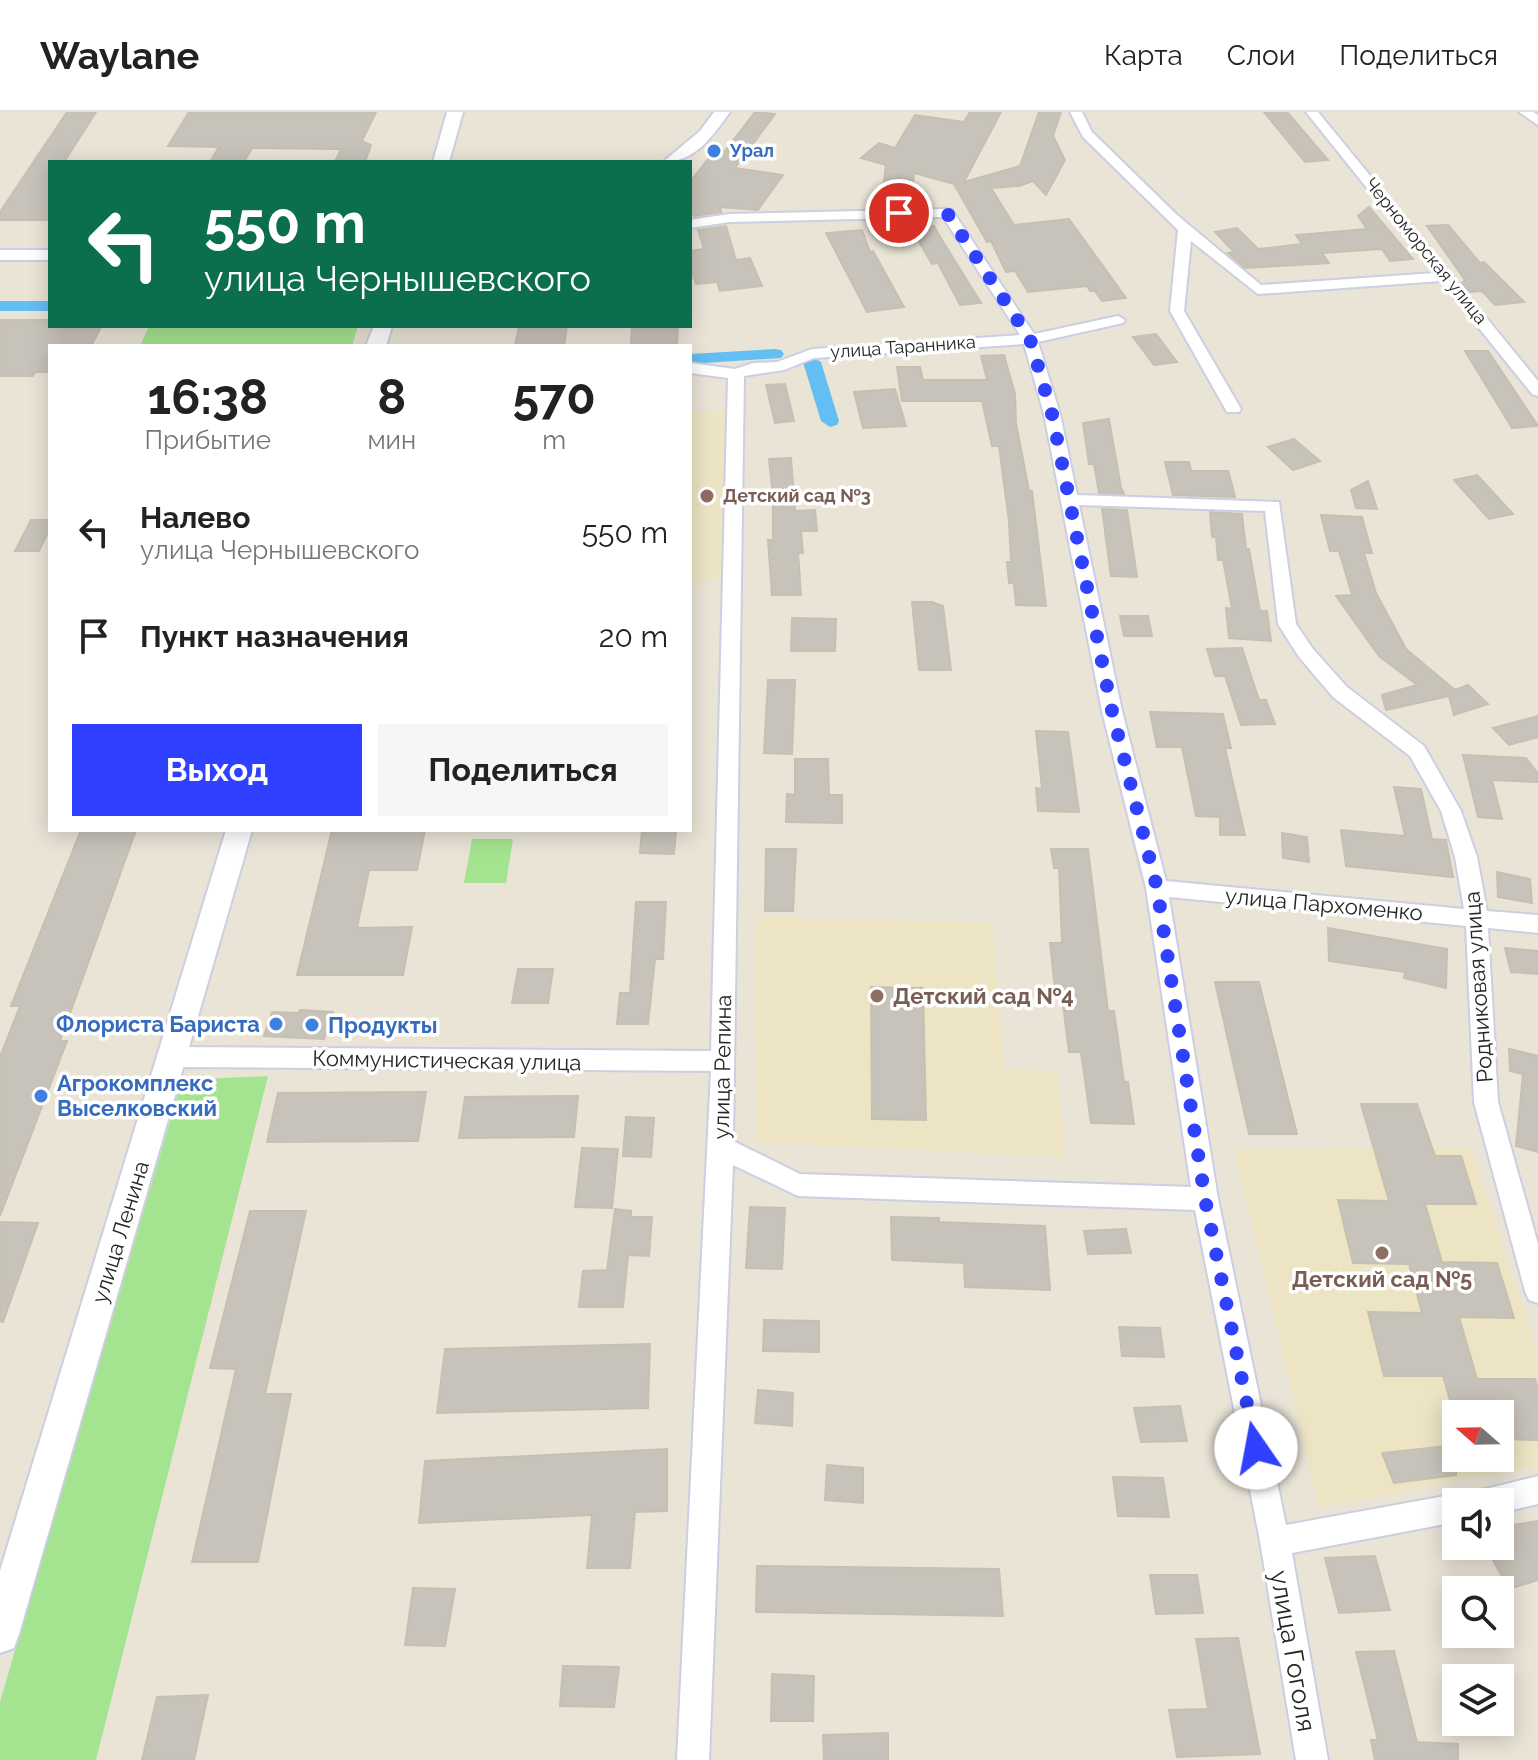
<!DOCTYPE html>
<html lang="ru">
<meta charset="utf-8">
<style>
:root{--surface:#fff;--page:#f6f6f6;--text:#222;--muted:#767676;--line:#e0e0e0;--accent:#2f40ff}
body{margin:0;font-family:Raleway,sans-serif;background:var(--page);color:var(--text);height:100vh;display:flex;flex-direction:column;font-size:30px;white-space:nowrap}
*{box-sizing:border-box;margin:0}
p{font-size:26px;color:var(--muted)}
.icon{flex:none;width:44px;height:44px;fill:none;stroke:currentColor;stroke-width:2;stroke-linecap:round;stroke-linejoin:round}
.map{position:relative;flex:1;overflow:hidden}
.details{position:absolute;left:48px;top:232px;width:644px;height:488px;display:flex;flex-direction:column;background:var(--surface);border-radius:0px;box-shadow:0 4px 20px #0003}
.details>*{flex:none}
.top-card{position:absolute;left:48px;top:48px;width:644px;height:168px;border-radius:0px;box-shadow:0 4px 20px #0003;background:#0b6e4f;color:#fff;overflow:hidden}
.needle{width:52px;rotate:290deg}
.buttons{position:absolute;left:1442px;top:1288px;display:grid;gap:16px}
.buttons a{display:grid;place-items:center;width:72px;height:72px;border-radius:0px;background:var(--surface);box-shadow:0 4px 20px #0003;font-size:40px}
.pin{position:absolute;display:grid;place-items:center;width:68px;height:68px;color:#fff;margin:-34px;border:4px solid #fff;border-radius:50%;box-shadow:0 2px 8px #0007}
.me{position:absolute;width:88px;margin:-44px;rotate:348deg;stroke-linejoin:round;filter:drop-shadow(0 0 6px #0008)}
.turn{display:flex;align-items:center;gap:28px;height:168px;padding:0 24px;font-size:36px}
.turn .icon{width:104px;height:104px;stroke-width:2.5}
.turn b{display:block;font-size:56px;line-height:68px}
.eta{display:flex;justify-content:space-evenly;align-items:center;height:136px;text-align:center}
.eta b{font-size:48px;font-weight:700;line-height:56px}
.primary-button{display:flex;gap:16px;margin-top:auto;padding:16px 24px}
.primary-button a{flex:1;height:92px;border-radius:0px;background:var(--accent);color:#fff;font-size:32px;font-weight:700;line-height:92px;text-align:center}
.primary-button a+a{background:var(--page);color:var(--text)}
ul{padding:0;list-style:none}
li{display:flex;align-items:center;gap:24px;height:104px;padding:0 24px}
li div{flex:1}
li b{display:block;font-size:30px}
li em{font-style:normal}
header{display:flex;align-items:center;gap:48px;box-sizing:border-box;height:112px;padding:0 40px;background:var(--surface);border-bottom:2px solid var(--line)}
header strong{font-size:38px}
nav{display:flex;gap:44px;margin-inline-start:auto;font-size:28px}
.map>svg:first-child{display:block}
</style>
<header>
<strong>Waylane</strong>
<nav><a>Карта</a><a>Слои</a><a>Поделиться</a></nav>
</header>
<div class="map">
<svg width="1538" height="1648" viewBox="0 0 1538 1648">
<rect width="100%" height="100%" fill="#eae4d7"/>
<!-- education -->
<g fill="#ede4c4" fill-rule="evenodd">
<path d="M 690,300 L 727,300 L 721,467 L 690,470 Z"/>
<path d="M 755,805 L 992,811 L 1004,957 L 1057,959 L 1066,1045 L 757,1030 Z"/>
<path d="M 1471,1035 L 1538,1245 L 1538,1353 L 1319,1396 L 1235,1038 ZM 1456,1302 L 1500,1302 L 1500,1346 L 1456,1346 Z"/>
</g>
<!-- green -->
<g fill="#a4e490">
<path d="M 149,214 L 358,214 L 352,234 L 140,234 Z"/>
<path d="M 472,727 L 513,727 L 506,771 L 464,771 Z"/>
<path d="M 268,964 L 96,1648 L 0,1648 L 0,1590 L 182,968 Z"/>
</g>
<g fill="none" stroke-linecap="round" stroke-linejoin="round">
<!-- canal -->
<g fill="#63bef3" fill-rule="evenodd">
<rect x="0" y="189" width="50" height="10"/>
<path d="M 775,237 L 781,238 L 784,242 L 781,246 L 690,252 L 690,242 Z"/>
<path d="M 812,245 L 821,250 L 839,309 L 837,313 L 830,315 L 821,309 L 803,250 Z"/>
</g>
</g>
<!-- building -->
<g fill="#c8c3ba" stroke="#c5c0b1" stroke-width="2">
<path d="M 67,0 L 96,0 L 64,50 L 50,50 L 50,108 L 0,108 L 0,100 Z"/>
<path d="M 189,0 L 376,0 L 362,29 L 371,33 L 365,50 L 335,50 L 341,37 L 252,36 L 244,50 L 210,50 L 219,35 L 168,34 Z"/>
<path d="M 755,0 L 775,2 L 735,56 L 783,63 L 758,98 L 720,95 L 721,100 L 694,104 L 690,98 L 690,70 L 716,37 L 725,39 Z"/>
<path d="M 970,0 L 1001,0 L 964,70 L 1020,54 L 1039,0 L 1061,0 L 1053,24 L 1065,48 L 1046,83 L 1033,69 L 1019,74 L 991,76 L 1014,113 L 1069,107 L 1126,186 L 1102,189 L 1095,179 L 1090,179 L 1087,174 L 1028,180 L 1015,159 L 1006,160 L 991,129 L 987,130 L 954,72 L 914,61 L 911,95 L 898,95 L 896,87 L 882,86 L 886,53 L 861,46 L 879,31 L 895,36 L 915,3 L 964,10 Z"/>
<path d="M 1264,0 L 1287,0 L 1328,48 L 1305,50 Z"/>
<path d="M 1369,95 L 1413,147 L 1390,149 L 1382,137 L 1322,141 L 1329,151 L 1245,156 L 1228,141 L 1234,140 L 1215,120 L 1237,116 L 1258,137 L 1302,132 L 1296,123 L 1367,117 L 1358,104 Z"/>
<path d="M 1448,113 L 1480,151 L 1484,150 L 1524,190 L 1495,193 L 1482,179 L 1469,180 L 1462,171 L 1465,168 L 1427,114 Z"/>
<path d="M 726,114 L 736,148 L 750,146 L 762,174 L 720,179 L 717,170 L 696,172 L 690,154 L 690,139 L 704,137 L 698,118 Z"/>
<path d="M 934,114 L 942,128 L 981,191 L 960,193 L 938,151 L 932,152 L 911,116 Z"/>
<path d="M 862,118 L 870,140 L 873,139 L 904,195 L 867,200 L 826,121 Z"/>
<path d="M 0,208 L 50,208 L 50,214 L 101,215 L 91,234 L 50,234 L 50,260 L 35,260 L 33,264 L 0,264 Z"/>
<path d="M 519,214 L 567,214 L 564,234 L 515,234 Z"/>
<path d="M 632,214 L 678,214 L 677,232 L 631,233 Z"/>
<path d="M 1156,222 L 1177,250 L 1154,253 L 1133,225 Z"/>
<path d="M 1465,239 L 1488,239 L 1538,314 L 1512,316 Z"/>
<path d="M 1004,243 L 1015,282 L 1016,311 L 1029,379 L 1032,379 L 1046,494 L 1016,493 L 1014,471 L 1009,471 L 1007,450 L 1011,450 L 1009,409 L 999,334 L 992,334 L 982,289 L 902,289 L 897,255 L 920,255 L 923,268 L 987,268 L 981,244 Z"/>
<path d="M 785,272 L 794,309 L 775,311 L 766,273 Z"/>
<path d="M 895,277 L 906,314 L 863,316 L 854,280 Z"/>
<path d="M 1109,307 L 1121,376 L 1124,382 L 1099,381 L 1094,352 L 1089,352 L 1083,311 Z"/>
<path d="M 1294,327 L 1320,349 L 1293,358 L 1268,335 Z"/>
<path d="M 791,346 L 795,399 L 815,398 L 817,419 L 801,419 L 803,441 L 798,441 L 801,483 L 772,483 L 768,428 L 773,428 L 773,384 L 769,347 Z"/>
<path d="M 1165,350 L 1189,350 L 1191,359 L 1228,359 L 1233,376 L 1230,377 L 1233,377 L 1235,385 L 1173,383 Z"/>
<path d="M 1477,363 L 1513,402 L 1489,407 L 1454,368 Z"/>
<path d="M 1368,369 L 1377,397 L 1356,396 L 1351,378 Z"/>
<path d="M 1102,397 L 1127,398 L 1137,465 L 1111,464 Z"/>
<path d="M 1210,400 L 1242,402 L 1246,437 L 1249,437 L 1260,499 L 1267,499 L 1271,529 L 1229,526 L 1226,496 L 1232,497 L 1223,448 L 1218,448 L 1216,425 L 1212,425 Z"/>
<path d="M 1321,403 L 1362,405 L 1372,441 L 1364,441 L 1376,481 L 1406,537 L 1455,578 L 1468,573 L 1488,592 L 1454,603 L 1449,584 L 1386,598 L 1382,583 L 1417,573 L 1379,544 L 1336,484 L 1352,483 L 1339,439 L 1330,439 Z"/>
<path d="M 31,408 L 50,408 L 50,416 L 39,439 L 15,439 Z"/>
<path d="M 912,490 L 932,490 L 943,494 L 951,558 L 919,558 Z"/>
<path d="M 1120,504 L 1148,504 L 1152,524 L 1124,524 Z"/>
<path d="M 792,506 L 836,507 L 835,539 L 791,539 Z"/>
<path d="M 1242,536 L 1259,588 L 1266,588 L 1275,612 L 1241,613 L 1225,564 L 1215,564 L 1207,537 Z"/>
<path d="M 768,568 L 795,568 L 792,642 L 764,641 Z"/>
<path d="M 1150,600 L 1223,602 L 1231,636 L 1225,636 L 1245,723 L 1220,723 L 1220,705 L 1196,704 L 1182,635 L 1157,635 Z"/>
<path d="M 1538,604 L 1538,625 L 1509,633 L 1493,616 Z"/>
<path d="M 1036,619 L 1068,620 L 1079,700 L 1038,699 L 1036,676 L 1042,677 Z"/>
<path d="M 1463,643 L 1526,646 L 1538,662 L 1538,670 L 1492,668 L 1502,707 L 1478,705 Z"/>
<path d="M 795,647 L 828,647 L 829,683 L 842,683 L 842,711 L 786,710 L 787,682 L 795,683 Z"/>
<path d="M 1394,675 L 1421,677 L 1432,727 L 1446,728 L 1453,765 L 1346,754 L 1341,718 L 1405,724 Z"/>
<path d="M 81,718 L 136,718 L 60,929 L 67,929 L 0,1104 L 0,945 L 20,894 L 11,894 Z"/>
<path d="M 332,718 L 425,718 L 417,758 L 369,758 L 357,816 L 412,815 L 403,863 L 297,863 Z"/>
<path d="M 642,718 L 676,718 L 674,742 L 640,741 Z"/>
<path d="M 1282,721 L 1307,725 L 1309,750 L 1283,746 Z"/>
<path d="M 766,737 L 796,737 L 793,799 L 765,799 Z"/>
<path d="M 1051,737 L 1088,737 L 1108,899 L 1114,899 L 1124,970 L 1128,970 L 1134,1012 L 1091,1011 L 1081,940 L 1069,940 L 1061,876 L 1055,876 L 1050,831 L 1062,831 L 1059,756 L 1054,756 Z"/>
<path d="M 1497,760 L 1530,767 L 1532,791 L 1498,785 Z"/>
<path d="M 636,790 L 666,790 L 663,847 L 655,847 L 648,912 L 617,912 L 620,881 L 630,881 Z"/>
<path d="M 1328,816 L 1447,837 L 1446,876 L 1404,866 L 1405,860 L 1329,849 Z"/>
<path d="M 1505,836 L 1538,839 L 1538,862 L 1511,860 Z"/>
<path d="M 518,857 L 553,857 L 548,891 L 512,891 Z"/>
<path d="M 1215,870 L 1259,870 L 1297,1022 L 1249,1022 Z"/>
<path d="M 871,875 L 923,876 L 926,1008 L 872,1007 Z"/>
<path d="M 300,898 L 333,900 L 324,927 L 264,924 L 272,900 L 299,901 Z"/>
<path d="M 1509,937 L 1538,944 L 1538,1040 L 1516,1034 L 1523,962 L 1510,959 Z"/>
<path d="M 426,980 L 418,1029 L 267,1030 L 278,981 Z"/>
<path d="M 578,984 L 574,1025 L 459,1026 L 465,985 Z"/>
<path d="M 1361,992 L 1417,992 L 1435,1044 L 1461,1044 L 1476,1092 L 1425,1092 L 1442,1150 L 1497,1151 L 1514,1206 L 1459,1205 L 1477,1267 L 1535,1267 L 1538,1277 L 1538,1328 L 1500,1327 L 1500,1302 L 1454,1302 L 1443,1264 L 1384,1264 L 1368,1200 L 1422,1201 L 1409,1152 L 1353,1151 L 1338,1088 L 1389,1089 Z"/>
<path d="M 626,1005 L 654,1006 L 651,1045 L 623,1044 Z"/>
<path d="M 582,1036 L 618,1037 L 612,1096 L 575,1095 Z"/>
<path d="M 750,1095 L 785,1096 L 782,1157 L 746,1156 Z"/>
<path d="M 615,1097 L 631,1099 L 631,1105 L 652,1105 L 649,1144 L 628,1143 L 623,1195 L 579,1195 L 583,1159 L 607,1158 Z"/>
<path d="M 250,1099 L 306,1099 L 265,1282 L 291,1282 L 258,1450 L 192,1450 L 236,1257 L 210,1256 Z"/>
<path d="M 891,1105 L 939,1106 L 939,1110 L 1045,1114 L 1050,1178 L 965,1175 L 964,1151 L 892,1148 Z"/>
<path d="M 0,1110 L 38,1111 L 3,1210 L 0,1209 Z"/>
<path d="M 1126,1117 L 1131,1141 L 1088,1142 L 1084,1119 Z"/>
<path d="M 764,1208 L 819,1209 L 819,1240 L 763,1239 Z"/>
<path d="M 1119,1215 L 1160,1216 L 1164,1245 L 1122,1244 Z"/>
<path d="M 650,1232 L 648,1296 L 437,1301 L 445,1237 Z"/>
<path d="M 758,1278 L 793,1281 L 792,1314 L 755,1311 Z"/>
<path d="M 1180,1294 L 1187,1329 L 1141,1330 L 1134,1296 Z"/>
<path d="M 1456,1333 L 1456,1363 L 1394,1371 L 1382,1341 Z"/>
<path d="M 667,1337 L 667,1399 L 635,1400 L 630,1456 L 587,1456 L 592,1403 L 419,1411 L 425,1349 Z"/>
<path d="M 827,1353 L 863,1356 L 863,1391 L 825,1388 Z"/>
<path d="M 1113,1365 L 1163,1366 L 1169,1405 L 1118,1404 Z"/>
<path d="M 1538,1409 L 1538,1468 L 1509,1477 L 1485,1434 L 1500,1434 L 1500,1415 Z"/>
<path d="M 1375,1444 L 1390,1498 L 1339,1501 L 1325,1446 Z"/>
<path d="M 757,1454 L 999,1457 L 1003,1504 L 756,1500 Z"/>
<path d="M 1150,1463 L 1197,1463 L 1203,1501 L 1156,1502 Z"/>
<path d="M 413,1476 L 455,1477 L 445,1534 L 405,1533 Z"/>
<path d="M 1238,1526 L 1260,1642 L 1177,1645 L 1169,1598 L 1208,1597 L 1196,1527 Z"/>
<path d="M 1394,1539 L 1417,1630 L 1458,1632 L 1458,1648 L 1375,1648 L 1371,1628 L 1378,1628 L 1356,1540 Z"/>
<path d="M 563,1554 L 619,1555 L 614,1595 L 560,1594 Z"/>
<path d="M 772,1562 L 814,1564 L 813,1609 L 771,1609 Z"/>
<path d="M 208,1583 L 194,1648 L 142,1648 L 157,1585 Z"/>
<path d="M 888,1621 L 888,1648 L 824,1648 L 823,1623 Z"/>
</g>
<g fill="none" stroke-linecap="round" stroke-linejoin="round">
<!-- minor casing -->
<g stroke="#cccee1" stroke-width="4">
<g id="minor">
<path d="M 1070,0 L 1082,0 L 1092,20 L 1177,103 L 1261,173 L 1435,161 L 1306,0 L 1318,0 L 1538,269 L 1538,284 L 1532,282 L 1441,169 L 1258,182 L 1191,129 L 1184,199 L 1241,297 L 1239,300 L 1227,300 L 1170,199 L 1178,118 L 1083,25 Z"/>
<path d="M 1519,0 L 1533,0 L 1538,3 L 1538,13 Z"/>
<path d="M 947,97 L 952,98 L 1034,222 L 1118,204 L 1125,208 L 1123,211 L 1038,230 L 1060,302 L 1077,383 L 1279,390 L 1296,512 L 1313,537 L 1347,575 L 1424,634 L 1461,699 L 1477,745 L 1487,799 L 1538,803 L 1538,821 L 1488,816 L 1498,990 L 1538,1132 L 1538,1191 L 1529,1188 L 1525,1179 L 1474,990 L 1466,814 L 1169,785 L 1218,1087 L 1286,1413 L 1456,1382 L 1466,1386 L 1468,1390 L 1456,1390 L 1456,1410 L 1292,1441 L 1328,1648 L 1296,1648 L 1260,1429 L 1195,1098 L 798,1084 L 733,1053 L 709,1648 L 677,1648 L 711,959 L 172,955 L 164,952 L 160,945 L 164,938 L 172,935 L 711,939 L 728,266 L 690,261 L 690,251 L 735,257 L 753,251 L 777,250 L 812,237 L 1020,223 L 943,105 L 729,110 L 690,116 L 690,108 L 729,102 ZM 1024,232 L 1044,302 L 1102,599 L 1146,776 L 1191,1075 L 800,1062 L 733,1029 L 744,264 L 784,258 L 814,246 ZM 1079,393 L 1265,399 L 1278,512 L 1299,545 L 1333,585 L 1410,644 L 1441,699 L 1455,745 L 1464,797 L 1166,769 L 1122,599 Z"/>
<path d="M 1538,1364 L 1538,1392 L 1500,1401 L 1500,1390 L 1469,1390 L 1473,1380 Z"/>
</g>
</g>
<!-- tertiary casing -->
<g stroke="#cccee1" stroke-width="4">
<g id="tertiary">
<path d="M 447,0 L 463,0 L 449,50 L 433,50 Z"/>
<path d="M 714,0 L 730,0 C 712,25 695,50 663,50 L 700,19 Z"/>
<rect x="0" y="138" width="50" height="10"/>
<path d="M 374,214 L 392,214 L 386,234 L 366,234 Z"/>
<path d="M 226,718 L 252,718 L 19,1522 L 14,1536 L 0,1541 L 0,1459 Z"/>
</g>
</g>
<!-- minor -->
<use href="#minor" fill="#fff" fill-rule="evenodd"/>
<!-- tertiary -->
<use href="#tertiary" fill="#fff" fill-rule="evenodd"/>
</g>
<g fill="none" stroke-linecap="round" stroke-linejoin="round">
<!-- route -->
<path stroke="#2f40ff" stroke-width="14" stroke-dasharray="0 25.2" d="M 899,101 L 947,101 L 1030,227 L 1052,302 L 1112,599 L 1157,776 L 1205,1087 L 1256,1336"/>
</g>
<!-- markers -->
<g fill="#3f7fe0" stroke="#fff" stroke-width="3">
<circle cx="714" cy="39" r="8"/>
<circle cx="276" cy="912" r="8"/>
<circle cx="312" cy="913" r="8"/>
<circle cx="41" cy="984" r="8"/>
</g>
<g fill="#8d6e63" stroke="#fff" stroke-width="3">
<circle cx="707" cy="384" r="8"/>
<circle cx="877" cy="884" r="8"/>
<circle cx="1382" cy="1141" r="8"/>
</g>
<g text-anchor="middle" stroke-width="7" stroke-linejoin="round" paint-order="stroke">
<!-- far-shop labels -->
<g font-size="18" font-weight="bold" fill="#366cbe" stroke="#fff" text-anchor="start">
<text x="730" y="45">Урал</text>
</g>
<!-- far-street labels -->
<g font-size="18" fill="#262626" stroke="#fff">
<text transform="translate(1426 139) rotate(51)" y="6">Черноморская улица</text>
<text transform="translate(903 235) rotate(-4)" y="6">улица Таранника</text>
</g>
<!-- far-education labels -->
<g font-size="18" font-weight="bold" fill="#785e54" stroke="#fff" text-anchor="start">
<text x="723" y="390">Детский сад №3</text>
</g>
<!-- street labels -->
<g font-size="22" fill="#262626" stroke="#fff">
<text transform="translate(1324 792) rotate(5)" y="8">улица Пархоменко</text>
<text transform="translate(1478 875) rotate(-94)" y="8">Родниковая улица</text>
<text transform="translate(447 948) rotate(1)" y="8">Коммунистическая улица</text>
<text transform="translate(722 955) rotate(-89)" y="8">улица Репина</text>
<text transform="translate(120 1120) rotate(-73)" y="8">улица Ленина</text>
</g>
<!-- education labels -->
<g font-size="22" font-weight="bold" fill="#785e54" stroke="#fff" text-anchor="start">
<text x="893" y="892">Детский сад №4</text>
<text x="1382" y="1175" text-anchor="middle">Детский сад №5</text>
</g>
<!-- shop labels -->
<g font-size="22" font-weight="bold" fill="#366cbe" stroke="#fff" text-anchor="start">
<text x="260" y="920" text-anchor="end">Флориста Бариста</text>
<text x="328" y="921">Продукты</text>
<text x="57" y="979">Агрокомплекс<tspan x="57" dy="25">Выселковский</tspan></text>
</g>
<!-- near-street labels -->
<g font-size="26" fill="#262626" stroke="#fff">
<text transform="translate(1293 1539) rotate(80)" y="9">улица Гоголя</text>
</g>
</g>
</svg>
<div class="buttons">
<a><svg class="needle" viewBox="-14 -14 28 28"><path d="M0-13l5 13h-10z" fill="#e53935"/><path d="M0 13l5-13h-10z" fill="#767676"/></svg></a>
<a><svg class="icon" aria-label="sound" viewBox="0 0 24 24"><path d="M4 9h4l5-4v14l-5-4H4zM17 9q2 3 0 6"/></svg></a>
<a><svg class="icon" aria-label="search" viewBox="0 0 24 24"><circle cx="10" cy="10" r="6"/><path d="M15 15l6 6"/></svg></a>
<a><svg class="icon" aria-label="layers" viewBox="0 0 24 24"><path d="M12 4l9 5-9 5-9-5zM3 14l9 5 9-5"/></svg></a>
</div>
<div class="pin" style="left:899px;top:101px;background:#d93025"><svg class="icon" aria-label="arrive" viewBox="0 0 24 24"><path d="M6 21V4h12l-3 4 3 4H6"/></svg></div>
<svg class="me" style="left:1256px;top:1336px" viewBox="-20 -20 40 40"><circle r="19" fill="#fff"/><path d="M0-13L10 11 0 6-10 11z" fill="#2f40ff"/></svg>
<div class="top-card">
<div class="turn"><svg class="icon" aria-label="left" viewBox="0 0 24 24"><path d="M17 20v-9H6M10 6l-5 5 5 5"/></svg><div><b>550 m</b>улица Чернышевского</div></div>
</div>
<section class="details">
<div class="eta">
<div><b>16:38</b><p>Прибытие</p></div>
<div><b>8</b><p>мин</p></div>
<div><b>570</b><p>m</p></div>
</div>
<ul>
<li><svg class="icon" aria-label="left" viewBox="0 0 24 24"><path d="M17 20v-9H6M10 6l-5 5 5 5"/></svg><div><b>Налево</b><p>улица Чернышевского</p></div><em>550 m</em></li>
<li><svg class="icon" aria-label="arrive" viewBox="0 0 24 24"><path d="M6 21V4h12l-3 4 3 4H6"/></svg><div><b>Пункт назначения</b></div><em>20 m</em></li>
</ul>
<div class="primary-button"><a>Выход</a><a>Поделиться</a></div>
</section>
</div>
